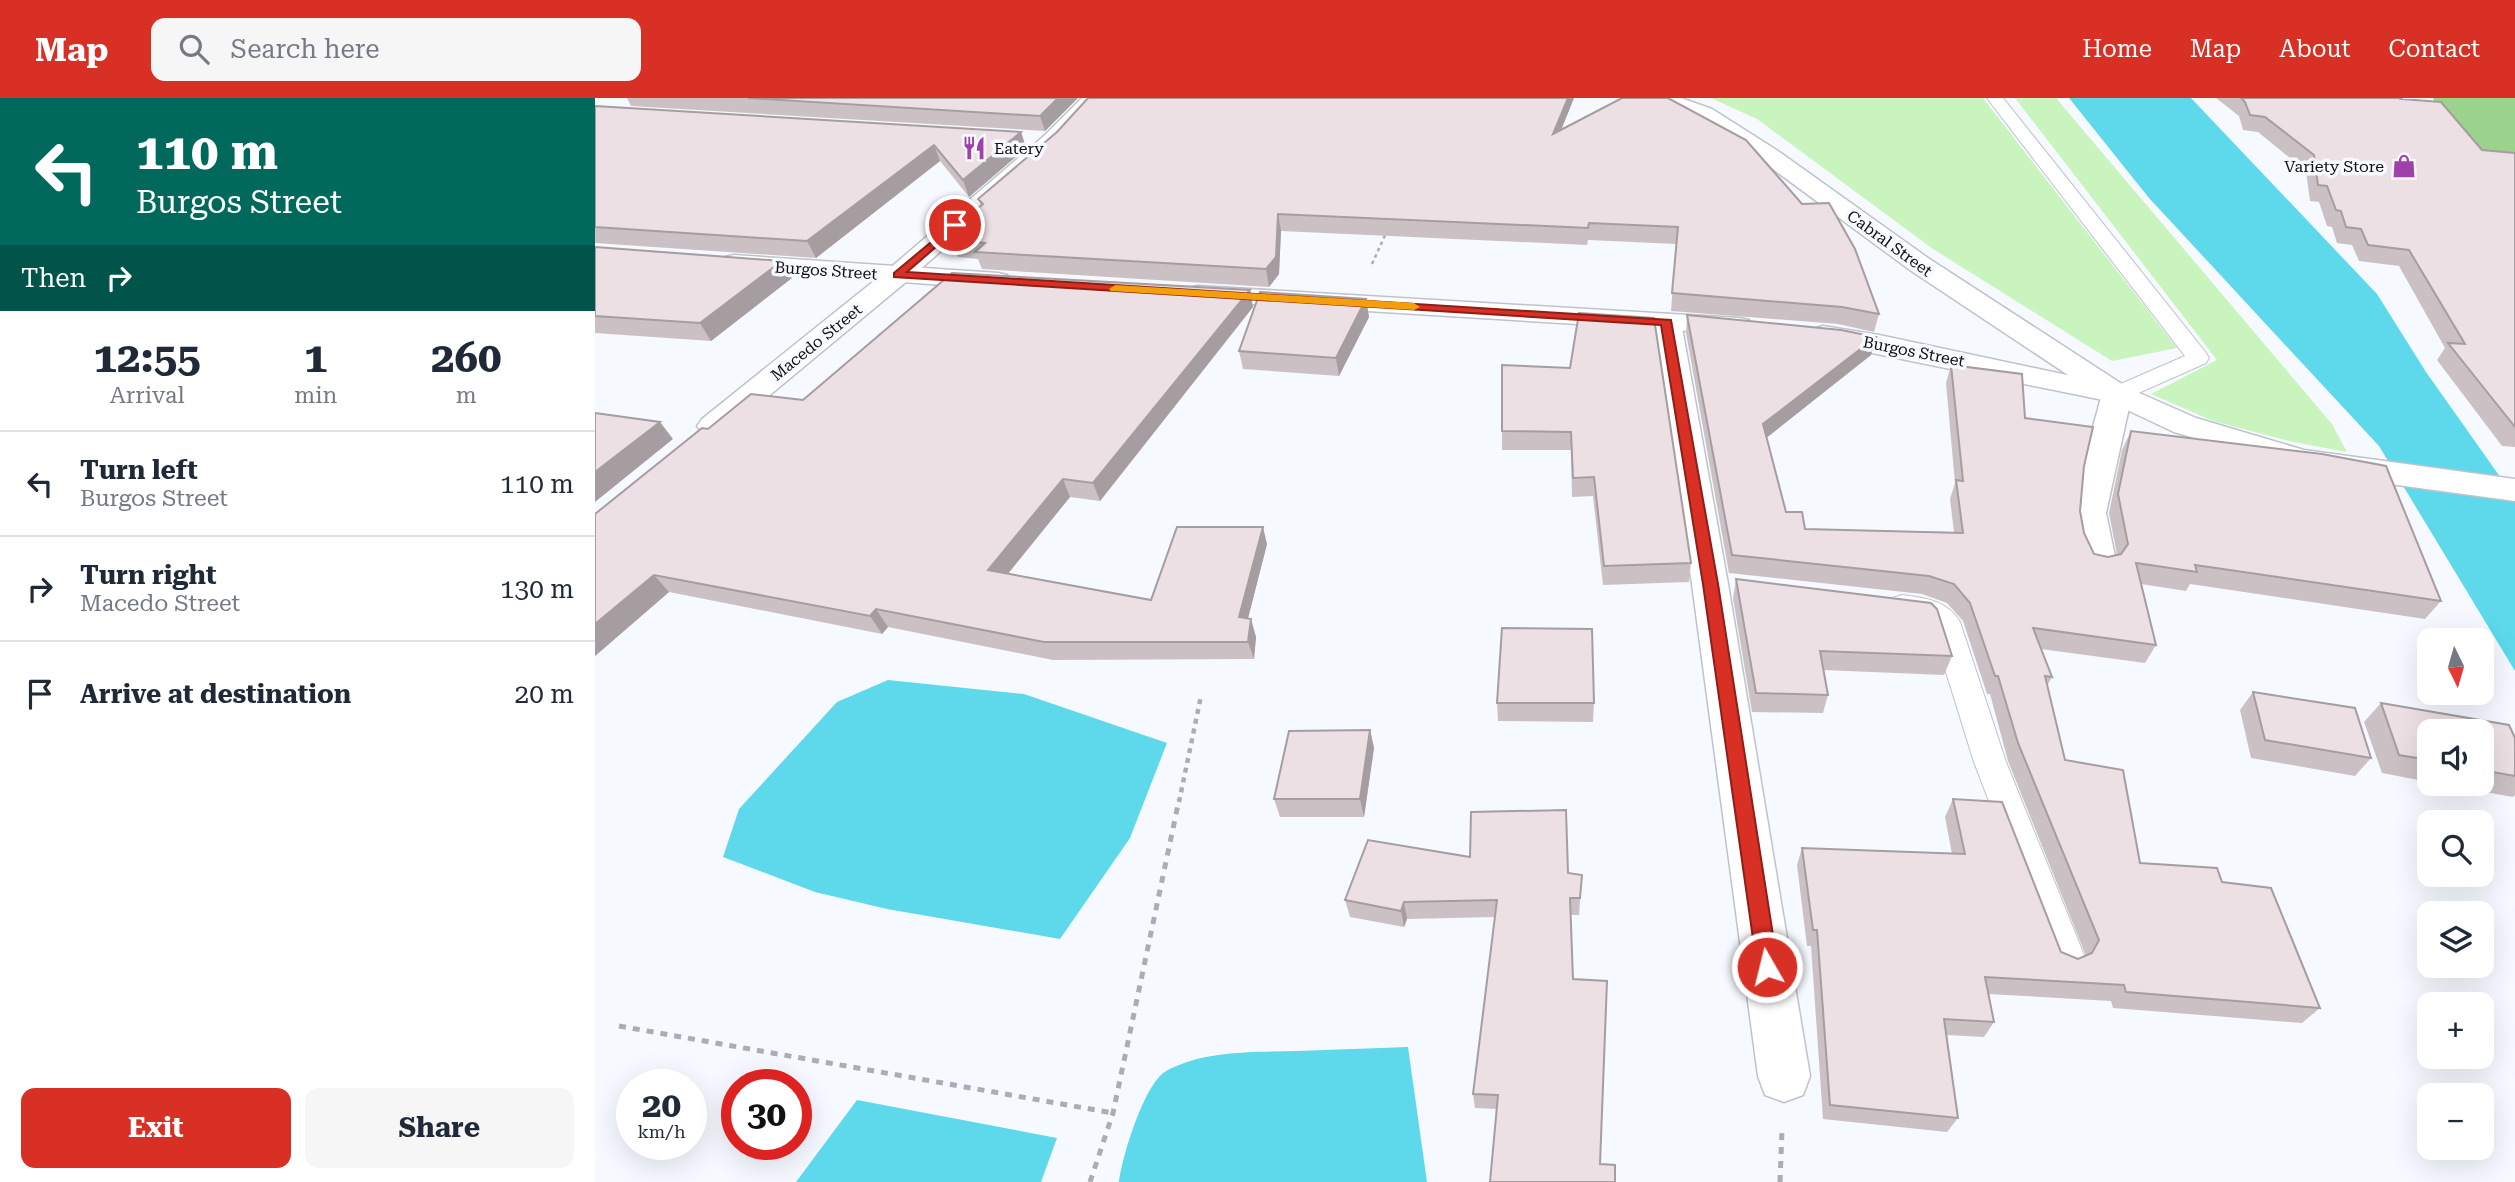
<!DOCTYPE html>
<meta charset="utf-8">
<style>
:root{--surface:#fff;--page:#f6f6f7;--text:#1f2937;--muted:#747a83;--line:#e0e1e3;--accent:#d93025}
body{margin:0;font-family:"Roboto Serif",serif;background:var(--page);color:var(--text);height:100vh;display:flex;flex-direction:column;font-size:26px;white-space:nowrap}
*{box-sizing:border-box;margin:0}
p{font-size:23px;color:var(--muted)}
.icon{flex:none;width:38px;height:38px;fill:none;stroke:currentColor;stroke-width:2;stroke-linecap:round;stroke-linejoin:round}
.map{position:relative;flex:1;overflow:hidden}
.sheet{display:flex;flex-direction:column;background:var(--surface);width:595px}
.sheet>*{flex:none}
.hud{background:#00695c;color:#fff;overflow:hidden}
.needle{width:46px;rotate:175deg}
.fabs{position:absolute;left:1822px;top:530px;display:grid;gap:14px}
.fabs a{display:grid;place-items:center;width:77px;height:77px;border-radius:14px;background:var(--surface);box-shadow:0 7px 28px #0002;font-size:35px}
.speed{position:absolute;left:21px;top:971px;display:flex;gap:14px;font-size:35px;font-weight:700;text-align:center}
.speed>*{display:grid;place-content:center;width:91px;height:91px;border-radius:50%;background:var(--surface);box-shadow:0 7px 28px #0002;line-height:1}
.speed small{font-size:18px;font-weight:400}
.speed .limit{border:10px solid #d22;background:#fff;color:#111}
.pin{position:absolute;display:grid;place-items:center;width:60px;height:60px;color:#fff;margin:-30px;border:4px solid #fff;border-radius:50%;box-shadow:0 2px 7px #0007}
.me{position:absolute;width:77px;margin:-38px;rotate:352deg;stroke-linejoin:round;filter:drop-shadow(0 0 5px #0008)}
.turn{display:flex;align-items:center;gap:24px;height:147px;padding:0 21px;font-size:32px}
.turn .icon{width:91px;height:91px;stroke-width:2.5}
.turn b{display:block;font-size:49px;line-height:60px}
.then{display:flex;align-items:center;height:66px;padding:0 21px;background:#0003;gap:14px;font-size:26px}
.eta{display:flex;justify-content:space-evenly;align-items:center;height:119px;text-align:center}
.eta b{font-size:42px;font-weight:700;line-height:49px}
.primary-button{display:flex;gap:14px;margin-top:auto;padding:14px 21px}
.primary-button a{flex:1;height:80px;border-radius:14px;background:var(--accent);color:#fff;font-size:28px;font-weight:700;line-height:80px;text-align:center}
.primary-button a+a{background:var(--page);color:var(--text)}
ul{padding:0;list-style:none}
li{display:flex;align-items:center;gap:21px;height:105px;padding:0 21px;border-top:2px solid var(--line)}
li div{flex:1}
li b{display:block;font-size:26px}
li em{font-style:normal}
header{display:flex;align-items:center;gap:42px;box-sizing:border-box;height:98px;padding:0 35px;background:var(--accent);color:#fff}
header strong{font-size:33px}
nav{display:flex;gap:38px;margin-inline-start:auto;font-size:24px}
.search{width:490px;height:63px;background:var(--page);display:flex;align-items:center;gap:18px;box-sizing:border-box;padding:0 24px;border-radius:14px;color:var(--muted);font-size:26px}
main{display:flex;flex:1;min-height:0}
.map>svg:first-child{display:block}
</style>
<header>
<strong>Map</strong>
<div class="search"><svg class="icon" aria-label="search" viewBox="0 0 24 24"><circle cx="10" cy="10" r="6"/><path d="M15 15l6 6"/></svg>Search here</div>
<nav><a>Home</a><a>Map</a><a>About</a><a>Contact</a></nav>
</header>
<main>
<section class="sheet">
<div class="hud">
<div class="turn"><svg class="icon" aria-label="left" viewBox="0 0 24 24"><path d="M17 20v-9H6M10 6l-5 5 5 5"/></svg><div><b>110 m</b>Burgos Street</div></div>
<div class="then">Then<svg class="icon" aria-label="right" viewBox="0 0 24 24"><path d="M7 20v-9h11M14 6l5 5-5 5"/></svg></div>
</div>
<div class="eta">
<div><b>12:55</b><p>Arrival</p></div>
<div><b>1</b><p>min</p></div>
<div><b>260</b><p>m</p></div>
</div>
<ul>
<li><svg class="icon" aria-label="left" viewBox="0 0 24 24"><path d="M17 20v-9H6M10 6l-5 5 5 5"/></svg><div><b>Turn left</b><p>Burgos Street</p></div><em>110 m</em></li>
<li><svg class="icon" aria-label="right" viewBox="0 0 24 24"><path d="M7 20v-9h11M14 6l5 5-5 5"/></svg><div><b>Turn right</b><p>Macedo Street</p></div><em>130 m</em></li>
<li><svg class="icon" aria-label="arrive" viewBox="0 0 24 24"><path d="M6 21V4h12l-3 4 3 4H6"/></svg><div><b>Arrive at destination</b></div><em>20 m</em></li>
</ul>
<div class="primary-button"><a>Exit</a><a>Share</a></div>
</section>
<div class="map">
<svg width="1920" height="1084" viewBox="0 0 1920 1084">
<rect width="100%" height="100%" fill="#f6f9ff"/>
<!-- green -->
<g fill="#caf4be">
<path d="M 1116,0 L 1388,0 L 1582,250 L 1517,263 L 1338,151 L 1162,21 Z"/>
<path d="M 1420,0 L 1461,0 L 1737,326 L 1752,354 L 1698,344 L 1618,323 L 1556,296 L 1622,262 Z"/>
</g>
<!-- forest -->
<path fill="#9bd28c" d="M 1838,0 L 1920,0 L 1920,175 Z"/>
<!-- water -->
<g fill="#5ed9ec">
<path d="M 1474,0 L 1596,0 L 1782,196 L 1831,274 L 1920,400 L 1920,573 L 1784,348 L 1554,100 Z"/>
<path d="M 293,582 L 429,596 L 572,645 L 535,740 L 465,841 L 292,811 L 220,794 L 128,759 L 144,711 L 242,604 Z"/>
<path d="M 813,949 L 832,1084 L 524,1084 C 527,1059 549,986 571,973 C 609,952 659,954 702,953 C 739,952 776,950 813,949 Z"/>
<path d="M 262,1002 L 462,1040 L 446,1084 L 201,1084 Z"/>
</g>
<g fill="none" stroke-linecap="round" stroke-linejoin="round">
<!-- service casing -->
<g stroke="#bec2cb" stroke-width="2">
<g id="service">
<path d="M 1392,0 L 1408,0 L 1611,255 L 1614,260 L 1611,265 L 1530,301 L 1514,301 L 1510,296 L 1514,291 L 1590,258 Z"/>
<path d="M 1307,497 C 1330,500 1352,502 1365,524 L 1411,664 L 1489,857 L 1483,869 L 1470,875 L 1457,869 L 1379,664 L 1337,529 L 1326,520 L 1297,514 L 1293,507 L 1297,500 Z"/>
</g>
</g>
<!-- minor casing -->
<g stroke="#bec2cb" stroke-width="3">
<g id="minor">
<path d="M 487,0 L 508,0 L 465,48 L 312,183 L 129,335 L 118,337 L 107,335 L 102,328 L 107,321 L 294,171 L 449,38 Z"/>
<path d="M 1056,0 L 1086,0 L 1117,11 L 1183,53 L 1333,160 L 1533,290 L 1537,296 L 1511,415 L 1521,463 L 1516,472 L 1503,475 L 1490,472 C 1462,425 1494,349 1506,299 L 1315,172 L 1167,63 L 1103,19 L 1059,4 Z"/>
<path d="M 1072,216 L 1082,218 L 1086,224 L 1133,486 L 1215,978 L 1208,997 L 1189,1004 L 1170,997 L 1163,978 L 1097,486 L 1058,224 L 1062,218 Z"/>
</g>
</g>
<!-- tertiary casing -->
<g stroke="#bec2cb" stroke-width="3">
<g id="tertiary">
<path d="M 139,157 L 403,175 L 412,177 L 416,183 L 412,189 L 403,191 L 130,171 L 126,165 L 130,159 Z"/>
<path d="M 603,188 L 1144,220 L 1154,222 L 1158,228 L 1154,234 L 1144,236 L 593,202 L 589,196 L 593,190 Z"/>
<path d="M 1228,228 L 1284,237 L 1533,290 L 1601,320 L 1709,352 L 1920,381 L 1920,403 L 1736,378 L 1704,371 L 1579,334 L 1513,303 L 1218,243 L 1214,237 L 1218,231 Z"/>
</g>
</g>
<!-- path-far2 -->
<path stroke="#abadb2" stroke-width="2.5" stroke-dasharray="3.5 3.5" stroke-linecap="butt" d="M 777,166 L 792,133"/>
<!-- path-far1 -->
<path stroke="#abadb2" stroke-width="4.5" stroke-dasharray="5 5" stroke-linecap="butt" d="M 584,704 L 606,598"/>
<!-- path -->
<g stroke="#abadb2" stroke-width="5" stroke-dasharray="7 7" stroke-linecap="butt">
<path d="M 24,928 L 518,1015"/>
<path d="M 495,1084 L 518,1015 L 584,702"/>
<path d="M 1185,1084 L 1187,1032"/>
</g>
<!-- service -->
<use href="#service" fill="#fff" fill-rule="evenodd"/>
<!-- minor -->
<use href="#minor" fill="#fff" fill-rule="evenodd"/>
<!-- tertiary -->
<use href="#tertiary" fill="#fff" fill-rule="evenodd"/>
</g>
<!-- wall -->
<g fill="#cbc1c4">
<path d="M 32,0 L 483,0 L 450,33 L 36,8 Z"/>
<path d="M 493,0 L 979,0 L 966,32 L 1284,216 L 1279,234 L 1243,226 L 1076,213 L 1081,146 L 993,142 L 992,147 L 686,133 L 684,176 L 674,189 L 387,171 L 383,161 L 363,159 L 355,142 L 359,139 L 356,132 L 386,108 L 383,101 L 462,34 Z"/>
<path d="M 1621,0 L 1807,0 L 1806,1 L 1887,52 L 1920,55 L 1920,349 L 1907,348 L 1842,262 L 1850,250 L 1804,168 L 1764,163 L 1757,147 L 1742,145 L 1737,129 L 1732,128 L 1724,104 L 1715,103 L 1711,73 L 1663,34 L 1648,32 L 1644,18 Z"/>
<path d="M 0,8 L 426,34 L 431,50 L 374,99 L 345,63 L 221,160 L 0,145 Z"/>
<path d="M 0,149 L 197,180 L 116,243 L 0,235 Z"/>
<path d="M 655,192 L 658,209 L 505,403 L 475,399 L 413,476 L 556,502 L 672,446 L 653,520 L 661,539 L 659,561 L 458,562 L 293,529 L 287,536 L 74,494 L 0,558 L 113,331 L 208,302 Z"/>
<path d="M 771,201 L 774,219 L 744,278 L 648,271 L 644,253 Z"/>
<path d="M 1092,217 L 1281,239 L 1276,257 L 1171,339 L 1191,414 L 1210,431 L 1359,434 L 1355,401 L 1360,385 L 1351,285 L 1356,267 L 1430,320 L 1489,368 L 1485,413 L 1489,435 L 1499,456 L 1513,459 L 1522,457 L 1514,415 L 1527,352 L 1536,333 L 1846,503 L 1830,521 L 1595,486 L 1591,493 L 1546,486 L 1561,547 L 1550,565 L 1446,551 L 1457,579 L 1452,588 L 1470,662 L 1545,765 L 1627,784 L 1725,910 L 1707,925 L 1518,910 L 1516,903 L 1393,896 L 1399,924 L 1389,939 L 1352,937 L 1363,1020 L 1352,1034 L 1228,1021 L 1216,848 L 1212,848 L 1202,767 L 1207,750 L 1357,756 L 1350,719 L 1358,701 L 1466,854 L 1483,861 L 1491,858 L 1413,663 L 1395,596 L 1392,596 L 1368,523 L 1352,505 L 1327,496 L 1134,475 L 1091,235 Z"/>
<path d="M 975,270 L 1096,465 L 1094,484 L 1008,487 L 998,398 L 977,399 L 976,352 L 907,352 L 907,333 Z"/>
<path d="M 1141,481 L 1357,558 L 1349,577 L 1228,572 L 1233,597 L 1228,615 L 1157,614 L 1138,500 Z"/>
<path d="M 1658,594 L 1776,660 L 1760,678 L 1656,660 L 1645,612 Z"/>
<path d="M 902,605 L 999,605 L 998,624 L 903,623 Z"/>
<path d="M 1786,605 L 1920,640 L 1920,697 L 1918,699 L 1846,686 L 1886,686 L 1886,634 L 1834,634 L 1834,684 L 1787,675 L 1769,624 Z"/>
<path d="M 775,632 L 779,650 L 769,719 L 685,719 L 679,701 Z"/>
<path d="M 875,759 L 987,777 L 984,817 L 975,817 L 978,881 L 1005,1066 L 1020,1084 L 902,1011 L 880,1010 L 878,996 L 900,819 L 812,821 L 809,829 L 755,819 L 750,802 Z"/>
</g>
<!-- shaded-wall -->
<g fill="#a59da0">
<path d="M 463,0 L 483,0 L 450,33 L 445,18 Z"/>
<path d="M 973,0 L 979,0 L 958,52 L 958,36 Z"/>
<path d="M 426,34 L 431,50 L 374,99 L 368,82 Z"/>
<path d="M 339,47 L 345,63 L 221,160 L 212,143 Z"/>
<path d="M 683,116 L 686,133 L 684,176 L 674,189 L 671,171 Z"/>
<path d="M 187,163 L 197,180 L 116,243 L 105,225 Z"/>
<path d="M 655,192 L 658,209 L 505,403 L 498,385 Z"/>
<path d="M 771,201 L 774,219 L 744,278 L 741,260 Z"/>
<path d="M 1281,239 L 1276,257 L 1165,345 L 1168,326 Z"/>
<path d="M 65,324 L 78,341 L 0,404 L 0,374 Z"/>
<path d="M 468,381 L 475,399 L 402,489 L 393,472 Z"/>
<path d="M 668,429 L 672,446 L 649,536 L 644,519 Z"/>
<path d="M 59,477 L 74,494 L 0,558 L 0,526 Z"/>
<path d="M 281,511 L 293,529 L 287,536 L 275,518 Z"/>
<path d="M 656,521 L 661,539 L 659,561 L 653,544 Z"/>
<path d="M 775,632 L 779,650 L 769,719 L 765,701 Z"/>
<path d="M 809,804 L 812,821 L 809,829 L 806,813 Z"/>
</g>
<!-- building -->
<g fill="#ece0e4" stroke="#a59da0" stroke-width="2">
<path d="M 153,0 L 463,0 L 445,18 Z"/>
<path d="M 493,0 L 973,0 L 958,36 L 1027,0 L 1073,0 L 1151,42 L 1207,106 L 1234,105 L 1260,151 L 1284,216 L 1247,209 L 1077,195 L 1083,129 L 994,125 L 993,130 L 683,116 L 681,159 L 671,171 L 380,154 L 390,145 L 355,142 L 366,133 L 356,132 L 388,106 L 383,101 L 462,34 Z"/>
<path d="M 1646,0 L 1807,0 L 1806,1 L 1846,4 L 1887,52 L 1920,55 L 1920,329 L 1853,245 L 1870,246 L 1814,152 L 1773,147 L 1766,131 L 1751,129 L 1746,113 L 1741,112 L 1732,88 L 1723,87 L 1719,57 L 1670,19 L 1655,17 L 1650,4 Z"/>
<path d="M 0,8 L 426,34 L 368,82 L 339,47 L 212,143 L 0,129 Z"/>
<path d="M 0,149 L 187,163 L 105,225 L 0,218 Z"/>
<path d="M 357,175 L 655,192 L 498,385 L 468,381 L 393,472 L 556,502 L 582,429 L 668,429 L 644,519 L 656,521 L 653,544 L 449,544 L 281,511 L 275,518 L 59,477 L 0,526 L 0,416 L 107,330 L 113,331 L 156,296 L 208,302 Z"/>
<path d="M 665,194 L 771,201 L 741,260 L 644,253 Z"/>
<path d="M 984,215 L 1059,220 L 1096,465 L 1009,468 L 999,379 L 978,380 L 976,334 L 907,333 L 907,267 L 975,270 Z"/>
<path d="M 1092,217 L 1246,232 L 1281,239 L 1168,326 L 1191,414 L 1207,414 L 1210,431 L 1368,435 L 1361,382 L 1368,383 L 1356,267 L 1427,276 L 1430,320 L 1498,329 L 1489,368 L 1485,413 L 1489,435 L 1499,456 L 1513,459 L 1526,456 L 1533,446 L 1523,396 L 1536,333 L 1727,356 L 1791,368 L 1846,503 L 1600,467 L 1602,474 L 1541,465 L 1561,547 L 1438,530 L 1457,579 L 1450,578 L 1470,662 L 1528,672 L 1545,765 L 1622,770 L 1627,784 L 1676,790 L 1725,910 L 1531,894 L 1529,887 L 1390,879 L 1399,924 L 1349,921 L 1363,1020 L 1235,1007 L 1222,832 L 1218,832 L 1207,750 L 1370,756 L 1358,701 L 1407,704 L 1466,854 L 1483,861 L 1497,855 L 1504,842 L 1423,645 L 1403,578 L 1400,578 L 1375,505 L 1359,486 L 1334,478 L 1137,457 Z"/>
<path d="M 0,315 L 65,324 L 0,374 Z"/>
<path d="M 1141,481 L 1336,505 L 1342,511 L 1357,558 L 1225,553 L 1233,597 L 1161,595 Z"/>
<path d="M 907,530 L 997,531 L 999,605 L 902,605 Z"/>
<path d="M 1658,594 L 1760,610 L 1776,660 L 1670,642 Z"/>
<path d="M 1786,605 L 1914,627 L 1920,640 L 1920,678 L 1886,672 L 1886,634 L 1834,634 L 1834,662 L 1804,657 Z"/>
<path d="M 775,632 L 765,701 L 679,701 L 694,633 Z"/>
<path d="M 971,712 L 973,775 L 987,777 L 985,800 L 975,800 L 978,881 L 1012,883 L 1005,1066 L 1020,1067 L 1020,1084 L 895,1084 L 903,997 L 878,996 L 902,802 L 809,804 L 806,813 L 750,802 L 773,742 L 875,759 L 876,714 Z"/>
</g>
<!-- route -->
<path fill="#d93025" stroke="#8d1f18" stroke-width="2" d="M 360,124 L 364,125 L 364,129 L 312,174 L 1076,222 L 1123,486 L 1183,869 L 1180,875 L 1172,878 L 1165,875 L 1162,869 L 1108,486 L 1066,227 L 299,179 L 299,175 Z"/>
<!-- slow -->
<path fill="#f59e0b" d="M 520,187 L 819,205 L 825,209 L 819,212 L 516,193 L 514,191 Z"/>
<!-- icons -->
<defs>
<g id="restaurant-bare" transform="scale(1.89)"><path d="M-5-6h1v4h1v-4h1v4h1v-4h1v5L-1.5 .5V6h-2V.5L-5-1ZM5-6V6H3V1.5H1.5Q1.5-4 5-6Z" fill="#9f41ab" stroke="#f6f9ff" stroke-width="2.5" paint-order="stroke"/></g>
<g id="shop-bare" transform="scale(1.89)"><path d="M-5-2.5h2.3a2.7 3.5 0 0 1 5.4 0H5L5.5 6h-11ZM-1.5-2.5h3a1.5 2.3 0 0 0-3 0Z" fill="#9f41ab" stroke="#f6f9ff" stroke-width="2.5" paint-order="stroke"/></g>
</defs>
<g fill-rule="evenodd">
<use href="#restaurant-bare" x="379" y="50"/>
<use href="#shop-bare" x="1809" y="68"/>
</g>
<g text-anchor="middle" stroke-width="7" stroke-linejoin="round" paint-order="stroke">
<!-- far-poi labels -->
<g font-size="16" fill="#101114" stroke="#f6f9ff" text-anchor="start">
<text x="399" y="56">Eatery</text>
<text x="1789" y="74" text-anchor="end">Variety Store</text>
</g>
<!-- far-street labels -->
<g font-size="16" fill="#101114" stroke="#f6f9ff">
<text transform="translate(1295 145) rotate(36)" y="6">Cabral Street</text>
<text transform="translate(231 172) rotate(4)" y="6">Burgos Street</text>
<text transform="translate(221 244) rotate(-39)" y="6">Macedo Street</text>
<text transform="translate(1319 253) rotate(11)" y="6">Burgos Street</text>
</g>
</g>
</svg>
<div class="fabs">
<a><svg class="needle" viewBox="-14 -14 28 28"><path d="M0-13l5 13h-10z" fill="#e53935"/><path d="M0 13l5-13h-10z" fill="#747a83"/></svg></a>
<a><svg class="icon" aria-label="sound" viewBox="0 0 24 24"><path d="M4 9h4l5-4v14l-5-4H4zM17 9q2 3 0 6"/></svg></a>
<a><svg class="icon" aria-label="search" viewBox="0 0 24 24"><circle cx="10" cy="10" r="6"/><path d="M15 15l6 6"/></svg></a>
<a><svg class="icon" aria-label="layers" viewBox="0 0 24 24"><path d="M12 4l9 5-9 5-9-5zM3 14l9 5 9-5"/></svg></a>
<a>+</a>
<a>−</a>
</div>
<div class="speed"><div>20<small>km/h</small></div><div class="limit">30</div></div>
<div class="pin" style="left:360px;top:127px;background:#d93025"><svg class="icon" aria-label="arrive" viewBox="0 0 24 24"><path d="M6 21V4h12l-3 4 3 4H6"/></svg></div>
<svg class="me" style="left:1172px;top:869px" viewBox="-20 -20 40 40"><circle r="17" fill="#d93025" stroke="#fff" stroke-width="3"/><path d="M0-11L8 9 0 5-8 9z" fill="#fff"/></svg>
</div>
</main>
